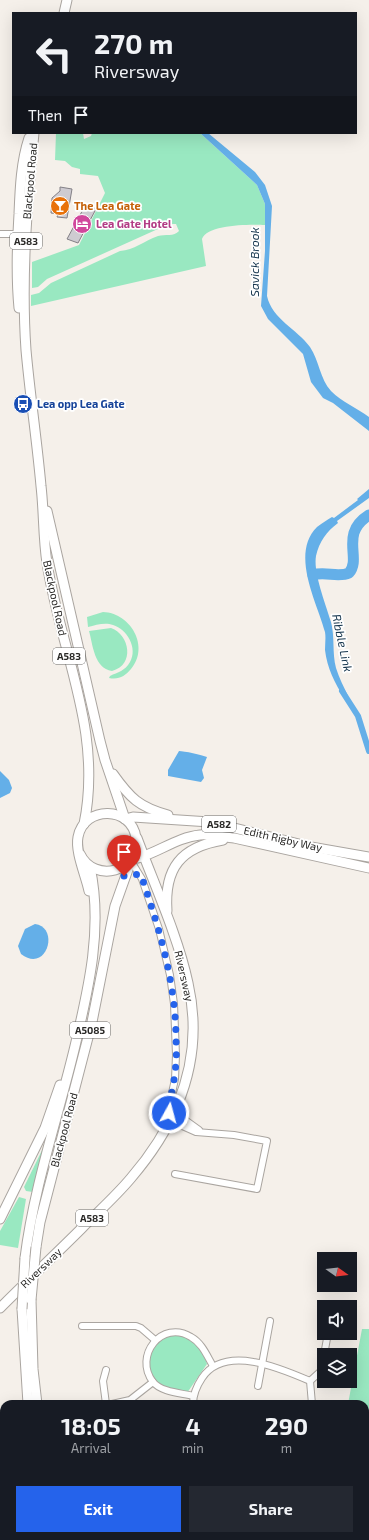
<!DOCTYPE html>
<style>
:root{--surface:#171b24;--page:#242831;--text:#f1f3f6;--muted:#9ea1a6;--accent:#2563eb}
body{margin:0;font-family:"Exo 2",sans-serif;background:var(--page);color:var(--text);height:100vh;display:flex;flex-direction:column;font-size:15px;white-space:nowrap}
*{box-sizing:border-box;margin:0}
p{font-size:13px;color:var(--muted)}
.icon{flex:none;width:22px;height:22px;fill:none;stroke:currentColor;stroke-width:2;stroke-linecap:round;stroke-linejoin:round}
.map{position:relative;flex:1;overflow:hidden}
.panel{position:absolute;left:0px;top:1400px;width:369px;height:140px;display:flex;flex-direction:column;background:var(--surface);border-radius:12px 12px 0 0;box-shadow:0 4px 16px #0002}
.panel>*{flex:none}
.guide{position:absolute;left:12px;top:12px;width:345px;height:122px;border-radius:0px;box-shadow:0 4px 16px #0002;background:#171b24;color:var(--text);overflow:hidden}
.needle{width:26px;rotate:104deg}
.controls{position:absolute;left:317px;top:1252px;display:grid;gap:8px}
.controls a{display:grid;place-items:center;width:40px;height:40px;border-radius:0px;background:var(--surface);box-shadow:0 4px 16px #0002;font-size:20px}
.pin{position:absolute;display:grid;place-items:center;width:34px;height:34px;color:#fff;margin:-41px -17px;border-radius:50% 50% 50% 0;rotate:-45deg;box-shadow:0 0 4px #0007}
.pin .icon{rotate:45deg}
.me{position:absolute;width:44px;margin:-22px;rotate:7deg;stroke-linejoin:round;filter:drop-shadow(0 0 3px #0008)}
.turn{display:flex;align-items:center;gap:14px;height:84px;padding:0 16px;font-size:18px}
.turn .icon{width:52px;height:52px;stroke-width:2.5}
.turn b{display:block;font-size:28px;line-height:34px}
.then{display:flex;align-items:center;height:38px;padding:0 16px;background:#0003;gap:8px;font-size:15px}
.eta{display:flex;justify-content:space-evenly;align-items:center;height:68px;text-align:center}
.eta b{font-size:24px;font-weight:700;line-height:28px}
.action{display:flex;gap:8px;margin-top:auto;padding:8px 16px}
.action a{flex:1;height:46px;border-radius:0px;background:var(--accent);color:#fff;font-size:16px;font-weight:700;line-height:46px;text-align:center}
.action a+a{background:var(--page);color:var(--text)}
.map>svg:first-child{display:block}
</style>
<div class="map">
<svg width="369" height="1540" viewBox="0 0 369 1540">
<rect width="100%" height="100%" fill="#f5f0ea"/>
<!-- green -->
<g fill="#99e8c1">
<path d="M 56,133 L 83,133 L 84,139 L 91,136 L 92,133 L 200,133 L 257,185 L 265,204 L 265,225 C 252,224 207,224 202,239 L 206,266 L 31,306 L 31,295 L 39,293 L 51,283 L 120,251 C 134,250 144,241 158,236 C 165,234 174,237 179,231 L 176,224 L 169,224 L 47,279 L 38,287 L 32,288 L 32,262 L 79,245 L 105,193 L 98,176 L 80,174 L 80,169 L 72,167 L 65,161 L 55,160 Z"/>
<path d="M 103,612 C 131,613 150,647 131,669 C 125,676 119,680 109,678 L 110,676 C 118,672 125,671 130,662 C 138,648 127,629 113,625 C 105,622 96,625 88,627 L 87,617 Z"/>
<path d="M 111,628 C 130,635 135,665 112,671 C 94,668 93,645 89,631 Z"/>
<path d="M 47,1140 L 33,1192 L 26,1191 L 24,1187 Z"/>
<path d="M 19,1197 L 26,1199 L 18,1248 L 0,1245 L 0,1231 Z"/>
<path d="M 362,1329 L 369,1329 L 369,1540 L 359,1540 L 358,1536 L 365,1536 L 365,1404 L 348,1404 Z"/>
<path d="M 173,1335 C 191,1335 203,1347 207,1364 L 187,1393 C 180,1391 170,1390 163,1386 C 145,1377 145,1346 163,1338 C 166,1336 170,1336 173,1335 Z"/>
</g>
<!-- water -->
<g fill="#64afe8">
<path d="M 200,133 L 208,133 L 255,172 L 265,185 L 272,206 L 267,296 C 272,319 297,329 310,347 C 319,360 320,379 331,391 C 342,402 357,408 369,417 L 369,431 L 333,403 L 323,398 L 311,382 L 303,354 L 268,319 L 261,306 L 265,251 L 265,204 L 257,185 Z"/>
<path d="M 369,489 L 369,498 L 337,521 L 338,523 C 327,531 319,542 316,556 C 313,573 326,605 331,622 C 335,637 332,653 336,668 C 339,678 344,687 348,696 L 344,698 C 335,683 327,668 325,650 C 325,644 326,638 325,632 C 317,602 290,554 317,527 C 322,523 327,520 332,517 L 334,518 L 358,500 L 357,499 Z"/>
<path d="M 179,751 C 184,751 202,755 207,757 L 202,770 L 204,778 L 201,782 L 168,776 L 168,770 Z"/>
<path d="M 0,771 L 9,780 L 12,788 L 10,793 L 0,798 Z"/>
<path d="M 35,924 C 60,927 47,974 21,954 L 18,946 L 25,929 Z"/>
</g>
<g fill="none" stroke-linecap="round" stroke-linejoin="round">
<!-- canal -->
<path stroke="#64afe8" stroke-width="6" d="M 342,691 L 358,716 L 369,751"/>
<!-- river -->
<path stroke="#64afe8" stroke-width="11" d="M 313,575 C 325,571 338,578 349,573 C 362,558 339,534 369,515"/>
</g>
<!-- building -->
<g fill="#cecbd1" stroke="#838086">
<path d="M 60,187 L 72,189 L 67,218 L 57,217 L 58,214 L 51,213 L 52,198 L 60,191 Z"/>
<path d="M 86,204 L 96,209 L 78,243 L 67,239 Z"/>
</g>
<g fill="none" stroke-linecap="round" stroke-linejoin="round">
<!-- minor casing -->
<g stroke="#aaa5a0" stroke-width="8">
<g id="minor">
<path d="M 0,234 L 20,234"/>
<path d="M 131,861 L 142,879 L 159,929 L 170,975 L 174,1004 L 176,1055 L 175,1079 L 169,1107 L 170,1115 L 178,1124 L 196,1132 L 234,1135 L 267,1141 L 257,1189 L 175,1174"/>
<path d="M 174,1112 L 199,1130"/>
<path d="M 82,1326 L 136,1326 L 141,1328 L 155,1340"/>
<path d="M 324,1355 L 328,1333"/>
<path d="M 310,1381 L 321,1371 L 324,1356"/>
<path d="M 258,1386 L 270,1321"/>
<path d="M 193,1396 C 181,1393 161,1392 153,1382 C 133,1356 162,1319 191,1337 C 202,1343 207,1356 213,1366"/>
<path d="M 106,1404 L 103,1381 L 106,1370"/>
<path d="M 112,1404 L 130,1400 L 153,1382"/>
<path d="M 193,1404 C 193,1394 196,1387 202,1378 C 225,1344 280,1368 310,1381 L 312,1404"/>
<path d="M 183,1536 L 184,1540"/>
<path d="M 248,1536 L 249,1540"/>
<path d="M 312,1536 L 314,1540"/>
<path d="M 155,1540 L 172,1536"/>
</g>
</g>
<!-- highway casing -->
<g stroke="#aaa5a0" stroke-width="11">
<g id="highway">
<path d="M 64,13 L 67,0"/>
<path d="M 34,133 C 27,205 21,278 26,350 C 30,395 37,441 41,486 C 44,512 43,537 47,563 C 61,653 103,731 84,824"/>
<path d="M 19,308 C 16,277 17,245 19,214 C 20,189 21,162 29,138"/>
<path d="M 47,511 L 100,741 L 105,760 L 125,819"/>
<path d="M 113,774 C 130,798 139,807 168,815"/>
<path d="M 125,819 L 133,817 L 210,822 L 311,847 L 369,857"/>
<path d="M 80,854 C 94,884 141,872 136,838 C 132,806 84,805 78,837 C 75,852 86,876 89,891"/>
<path d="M 138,858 C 159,852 178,837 200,835 C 211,834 223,837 234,838 L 369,868"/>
<path d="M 167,911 C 164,868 181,847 223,840"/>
<path d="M 0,1219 L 45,1128 L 60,1085"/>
<path d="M 36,1247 L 40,1222 L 92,1022 L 115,906 L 131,861"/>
<path d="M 25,1258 C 34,1186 58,1117 75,1046 C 89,987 103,927 90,867"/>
<path d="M 31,1300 L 33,1369 L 37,1404"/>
<path d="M 0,1308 C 27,1281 55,1255 82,1228 C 98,1212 116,1196 131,1178 C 179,1122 205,1058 188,983 C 178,936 154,884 137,838"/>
<path d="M 22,1309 L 28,1404"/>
<path d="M 54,1536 L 55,1540"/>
<path d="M 62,1536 L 63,1540"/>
</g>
</g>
<!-- minor -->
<use href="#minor" stroke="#fff" stroke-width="6"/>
<!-- highway -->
<use href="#highway" stroke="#fff" stroke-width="9"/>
<!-- highway-bridge casing -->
<g stroke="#aaa5a0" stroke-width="11" stroke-linecap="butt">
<g id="highway-bridge">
<path d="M 31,1300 L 36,1247"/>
<path d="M 22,1309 L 25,1258"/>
</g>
</g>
<!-- highway-bridge -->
<use href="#highway-bridge" stroke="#fff" stroke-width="9"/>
</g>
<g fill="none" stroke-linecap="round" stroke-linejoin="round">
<!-- route -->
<path stroke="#2563eb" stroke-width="7" stroke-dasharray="0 12.6" d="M 124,876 L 140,874 L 142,878 C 160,931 176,984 176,1040 C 177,1053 176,1067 174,1080 C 173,1091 168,1103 169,1113"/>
</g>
<!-- icons -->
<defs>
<g id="bar-disc" transform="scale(1)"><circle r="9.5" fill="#e8710a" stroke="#fff"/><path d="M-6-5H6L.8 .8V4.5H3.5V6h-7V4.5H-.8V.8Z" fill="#fff"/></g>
<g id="hotel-disc" transform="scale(1)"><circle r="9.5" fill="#d1479c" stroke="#fff"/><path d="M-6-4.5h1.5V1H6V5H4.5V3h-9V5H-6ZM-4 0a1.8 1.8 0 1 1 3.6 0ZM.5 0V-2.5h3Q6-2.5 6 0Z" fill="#fff"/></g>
<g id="bus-disc" transform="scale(1)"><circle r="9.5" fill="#1a4fb4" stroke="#fff"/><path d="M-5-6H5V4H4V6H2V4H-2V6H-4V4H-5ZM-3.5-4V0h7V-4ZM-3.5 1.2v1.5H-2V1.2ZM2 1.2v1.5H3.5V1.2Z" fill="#fff"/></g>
</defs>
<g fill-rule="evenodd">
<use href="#bar-disc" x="60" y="206"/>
<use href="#hotel-disc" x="82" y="224"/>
<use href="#bus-disc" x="23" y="404"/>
</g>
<g text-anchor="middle" stroke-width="3.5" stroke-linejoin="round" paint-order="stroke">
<!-- shield labels -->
<g fill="#fff" stroke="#696867" stroke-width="1">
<rect x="10" y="233" width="32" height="16" rx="3"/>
<rect x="53" y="648" width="32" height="16" rx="3"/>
<rect x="202" y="816" width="34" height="16" rx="3"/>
<rect x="70" y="1022" width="40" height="16" rx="3"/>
<rect x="76" y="1210" width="32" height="16" rx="3"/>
</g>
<g font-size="10" font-weight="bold" fill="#292826">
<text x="26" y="245">A583</text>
<text x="69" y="660">A583</text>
<text x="219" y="828">A582</text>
<text x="90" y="1034">A5085</text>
<text x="92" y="1222">A583</text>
</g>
<!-- street labels -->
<g font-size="11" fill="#292826" stroke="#fff">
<text transform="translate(30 181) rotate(-85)" y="4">Blackpool Road</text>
<text transform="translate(55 598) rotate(78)" y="4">Blackpool Road</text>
<text transform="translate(283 839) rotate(13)" y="4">Edith Rigby Way</text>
<text transform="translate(184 976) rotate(77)" y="4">Riversway</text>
<text transform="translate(64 1130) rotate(-75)" y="4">Blackpool Road</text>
<text transform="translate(41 1268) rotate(-44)" y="4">Riversway</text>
</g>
<!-- food labels -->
<g font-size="11" font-weight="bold" fill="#c56008" stroke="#fff" text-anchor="start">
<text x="74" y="210">The Lea Gate</text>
</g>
<!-- hotel labels -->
<g font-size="11" font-weight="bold" fill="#b23c85" stroke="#fff" text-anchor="start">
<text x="96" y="228">Lea Gate Hotel</text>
</g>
<!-- transit labels -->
<g font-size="11" font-weight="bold" fill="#164399" stroke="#fff" text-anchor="start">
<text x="37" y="408">Lea opp Lea Gate</text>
</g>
<!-- water labels -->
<g font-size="12" font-style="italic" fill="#15354d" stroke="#fff">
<text transform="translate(255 262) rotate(-90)" y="4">Savick Brook</text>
<text transform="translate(342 643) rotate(78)" y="4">Ribble Link</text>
</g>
</g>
</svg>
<div class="controls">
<a><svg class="needle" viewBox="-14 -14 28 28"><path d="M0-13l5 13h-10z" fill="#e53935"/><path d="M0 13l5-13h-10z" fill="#9ea1a6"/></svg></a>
<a><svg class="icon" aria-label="sound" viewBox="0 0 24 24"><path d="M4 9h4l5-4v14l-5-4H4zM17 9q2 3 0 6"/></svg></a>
<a><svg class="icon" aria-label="layers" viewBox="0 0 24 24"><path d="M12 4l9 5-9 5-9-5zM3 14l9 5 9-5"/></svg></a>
</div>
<div class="pin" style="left:124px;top:876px;background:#d93025"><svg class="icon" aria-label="arrive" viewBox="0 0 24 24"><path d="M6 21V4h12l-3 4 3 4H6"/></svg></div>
<svg class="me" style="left:169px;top:1113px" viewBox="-20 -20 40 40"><circle r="17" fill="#2563eb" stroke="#fff" stroke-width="3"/><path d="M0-11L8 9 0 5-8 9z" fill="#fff"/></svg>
<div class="guide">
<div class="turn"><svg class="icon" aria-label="left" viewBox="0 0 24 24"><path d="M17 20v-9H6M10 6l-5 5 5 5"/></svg><div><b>270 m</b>Riversway</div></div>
<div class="then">Then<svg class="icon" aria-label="arrive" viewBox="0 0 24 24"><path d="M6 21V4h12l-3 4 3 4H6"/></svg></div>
</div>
<section class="panel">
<div class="eta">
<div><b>18:05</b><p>Arrival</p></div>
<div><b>4</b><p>min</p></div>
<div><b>290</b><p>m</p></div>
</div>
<div class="action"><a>Exit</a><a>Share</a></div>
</section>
</div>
